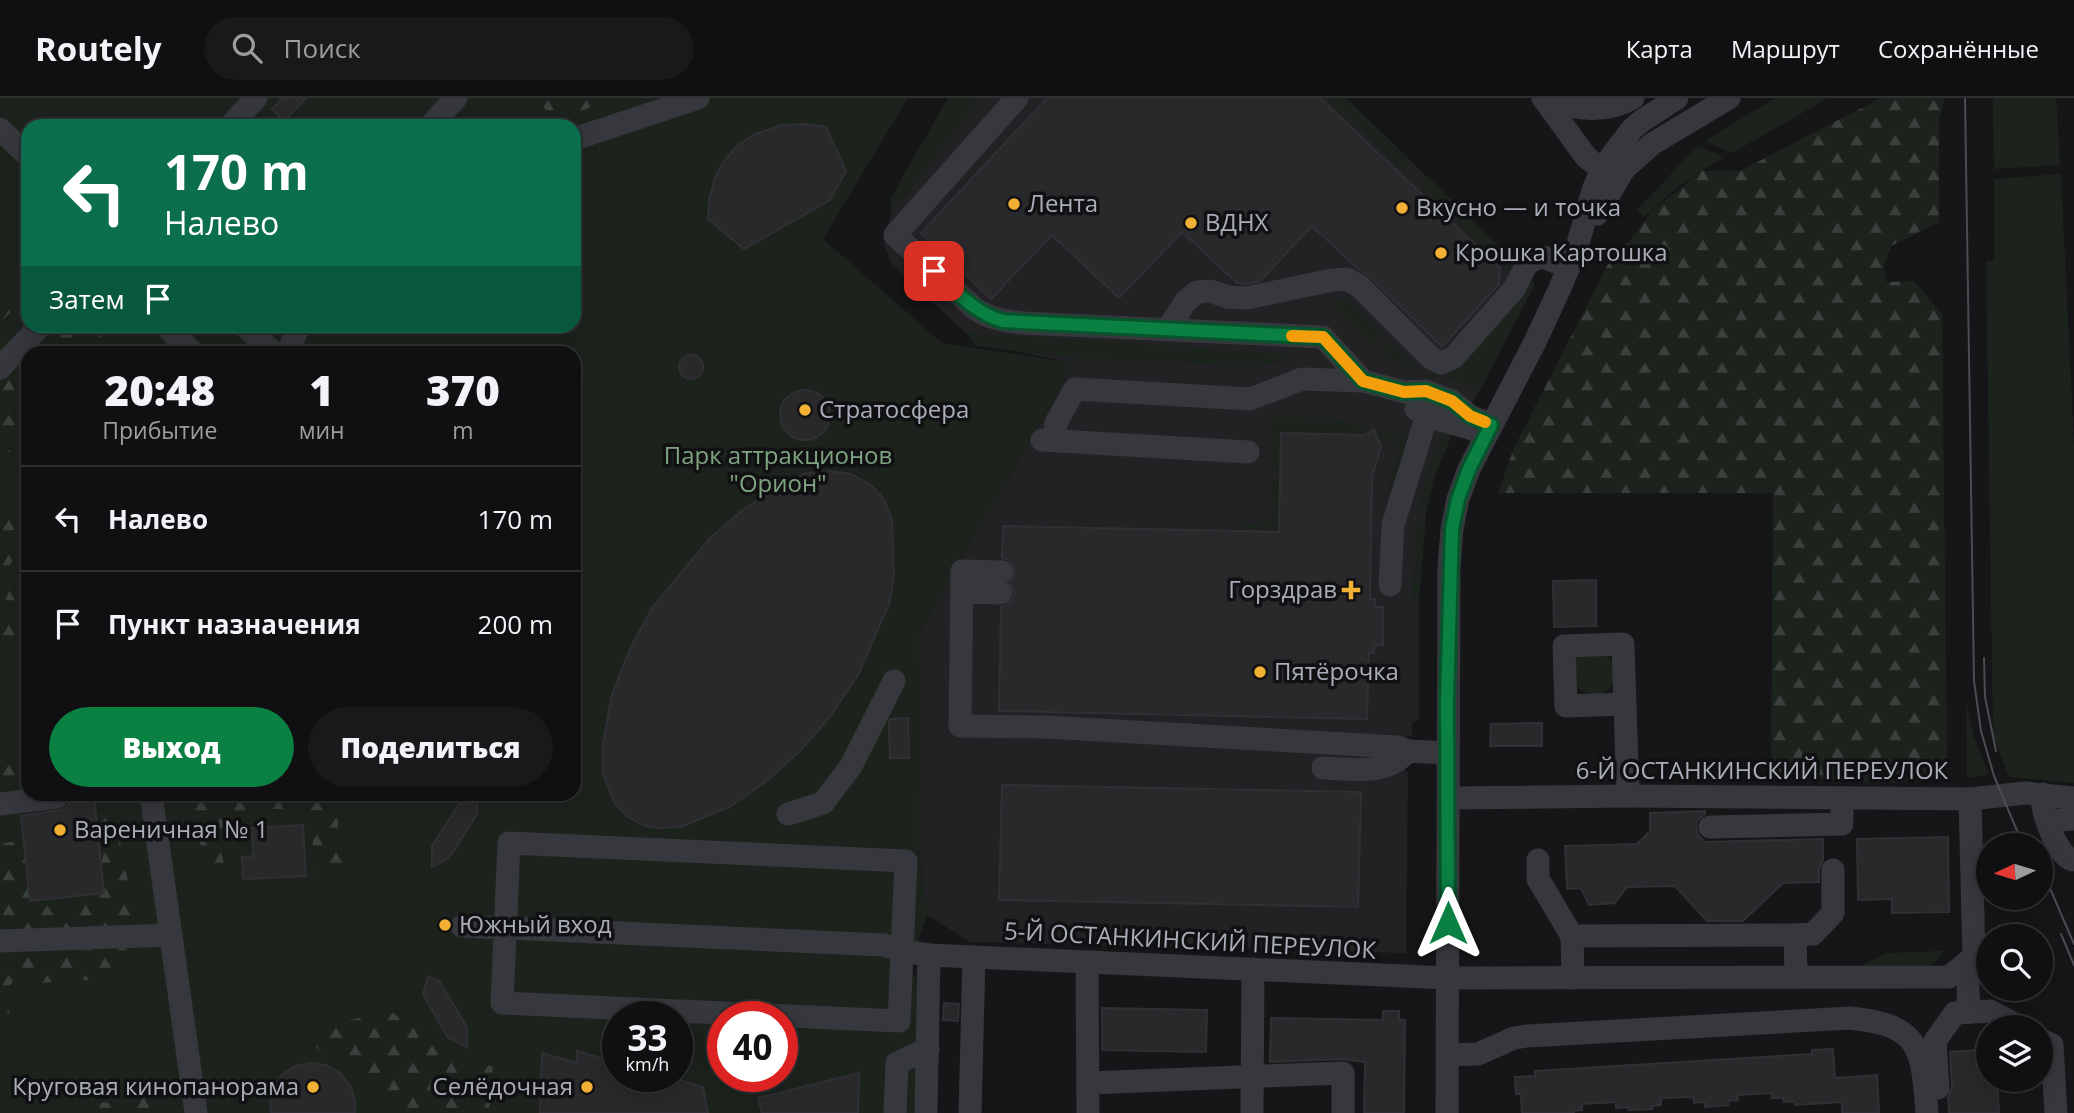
<!DOCTYPE html>
<html lang="ru">
<meta charset="utf-8">
<style>
:root{--surface:#101012;--page:#19191b;--text:#f1f3f6;--muted:#9c9d9f;--line:#303032;--accent:#0b8043}
body{margin:0;font-family:"Open Sans",sans-serif;background:var(--page);color:var(--text);height:100vh;display:flex;flex-direction:column;font-size:26px;white-space:nowrap}
*{box-sizing:border-box;margin:0}
p{font-size:23px;color:var(--muted)}
.icon{flex:none;width:38px;height:38px;fill:none;stroke:currentColor;stroke-width:2;stroke-linecap:round;stroke-linejoin:round}
.map{position:relative;flex:1;overflow:hidden}
.drawer{position:absolute;left:21px;top:248px;width:560px;height:455px;display:flex;flex-direction:column;background:var(--surface);border-radius:21px;box-shadow:0 4px 18px #0003,0 0 0 2px var(--line)}
.drawer>*{flex:none}
.top-card{position:absolute;left:21px;top:21px;width:560px;height:214px;border-radius:21px;box-shadow:0 4px 18px #0003,0 0 0 2px var(--line);background:#0b6e4f;color:#fff;overflow:hidden}
.needle{width:46px;rotate:266deg}
.fabs{position:absolute;left:1976px;top:735px;display:grid;gap:14px}
.fabs a{display:grid;place-items:center;width:77px;height:77px;border-radius:50%;background:var(--surface);box-shadow:0 4px 18px #0003,0 0 0 2px var(--line);font-size:35px}
.speed{position:absolute;left:602px;top:903px;display:flex;gap:14px;font-size:35px;font-weight:700;text-align:center}
.speed>*{display:grid;place-content:center;width:91px;height:91px;border-radius:50%;background:var(--surface);box-shadow:0 4px 18px #0003,0 0 0 2px var(--line);line-height:1}
.speed small{font-size:18px;font-weight:400}
.speed .limit{border:10px solid #d22;background:#fff;color:#111}
.pin{position:absolute;display:grid;place-items:center;width:60px;height:60px;color:#fff;margin:-30px;border-radius:14px;box-shadow:0 4px 10px #0006}
.me{position:absolute;width:77px;margin:-38px;rotate:0deg;stroke-linejoin:round;filter:drop-shadow(0 0 5px #0008)}
.turn{display:flex;align-items:center;gap:24px;height:147px;padding:0 28px;font-size:32px}
.turn .icon{width:91px;height:91px;stroke-width:2.5}
.turn b{display:block;font-size:49px;line-height:60px}
.then{display:flex;align-items:center;height:66px;padding:0 28px;background:#0003;gap:14px;font-size:26px}
.eta{display:flex;justify-content:space-evenly;align-items:center;height:119px;text-align:center}
.eta b{font-size:42px;font-weight:800;line-height:49px}
.primary-button{display:flex;gap:14px;margin-top:auto;padding:14px 28px}
.primary-button a{flex:1;height:80px;border-radius:42px;background:var(--accent);color:#fff;font-size:28px;font-weight:800;line-height:80px;text-align:center}
.primary-button a+a{background:var(--page);color:var(--text)}
ul{padding:0;list-style:none}
li{display:flex;align-items:center;gap:21px;height:105px;padding:0 28px;border-top:2px solid var(--line)}
li div{flex:1}
li b{display:block;font-size:26px}
li em{font-style:normal}
header{display:flex;align-items:center;gap:42px;box-sizing:border-box;height:98px;padding:0 35px;background:var(--surface);border-bottom:2px solid var(--line)}
header strong{font-size:33px}
nav{display:flex;gap:38px;margin-inline-start:auto;font-size:24px}
.search{width:490px;height:63px;background:var(--page);display:flex;align-items:center;gap:18px;box-sizing:border-box;padding:0 24px;border-radius:38px;color:var(--muted);font-size:26px}
.map>svg:first-child{display:block}
</style>
<header>
<strong>Routely</strong>
<div class="search"><svg class="icon" aria-label="search" viewBox="0 0 24 24"><circle cx="10" cy="10" r="6"/><path d="M15 15l6 6"/></svg>Поиск</div>
<nav><a>Карта</a><a>Маршрут</a><a>Сохранённые</a></nav>
</header>
<div class="map">
<svg width="2074" height="1015" viewBox="0 0 2074 1015">
<defs>
<pattern id="forest-firs" width="22" height="20" patternUnits="userSpaceOnUse" patternTransform="scale(1.75)"><rect width="22" height="20" fill="#1c231d"/><path d="M5 1l3.5 6h-7zM16 11l3.5 6h-7z" fill="#3a403c"/></pattern>
</defs>
<rect width="100%" height="100%" fill="#161618"/>
<!-- built -->
<path fill="#222225" d="M 980,0 L 1346,0 L 1517,166 L 1514,172 L 1535,186 L 1480,292 L 1454,331 L 1435,378 L 1426,416 L 1419,503 L 1419,620 L 1412,626 L 1412,638 L 1407,638 L 1390,655 L 1408,675 L 1406,855 L 970,844 L 927,817 L 918,742 L 919,537 L 986,415 L 993,408 L 1071,271 L 1067,264 L 997,249 L 976,248 L 965,234 L 893,168 L 884,146 L 892,109 L 898,108 Z"/>
<!-- green -->
<g fill="#1c231d" fill-rule="evenodd">
<path d="M 0,0 L 908,0 L 823,141 L 942,245 L 1068,264 L 1071,271 L 993,408 L 986,415 L 919,537 L 918,742 L 927,817 L 907,876 L 915,877 L 921,886 L 917,1015 L 0,1015 ZM 28,28 L 574,28 L 574,228 L 28,228 ZM 28,256 L 574,256 L 574,696 L 28,696 ZM 618,919 L 677,919 L 677,978 L 618,978 ZM 723,919 L 782,919 L 782,978 L 723,978 Z"/>
<path d="M 948,0 L 980,0 L 898,108 L 892,109 L 890,101 Z"/>
<path d="M 1326,0 L 1346,0 L 1411,63 L 1403,72 Z"/>
<path d="M 1775,0 L 1828,0 L 1732,55 L 1705,43 Z"/>
<path d="M 1993,0 L 2056,0 L 2060,67 L 1994,71 Z"/>
<path d="M 1698,48 L 1724,59 L 1679,88 L 1644,119 L 1637,112 Z"/>
<path d="M 2061,76 L 2074,346 L 2074,685 L 2009,679 L 1993,636 L 1986,163 L 1994,163 L 1994,81 Z"/>
<path d="M 1426,77 L 1517,166 L 1512,175 L 1458,125 L 1459,123 L 1419,85 Z"/>
<path d="M 1529,182 L 1535,186 L 1480,292 L 1451,281 L 1425,279 L 1417,270 L 1415,273 L 1380,256 L 1391,244 L 1425,276 L 1450,277 Z"/>
<path d="M 1348,200 L 1383,236 L 1372,248 L 1328,204 Z"/>
<path d="M 965,234 L 1286,256 L 1287,264 L 1247,268 L 1081,260 L 976,248 Z"/>
<path d="M 1275,319 L 1335,321 L 1410,340 L 1396,396 L 1387,394 L 1400,347 L 1375,340 L 1374,333 L 1366,337 L 1281,335 L 1280,371 L 1271,371 L 1271,322 Z"/>
<path d="M 1454,331 L 1435,378 L 1426,416 L 1418,415 C 1424,389 1429,355 1446,334 Z"/>
<path d="M 1270,381 L 1280,382 L 1279,434 L 1239,433 L 1239,421 L 1243,426 L 1267,425 L 1270,422 Z"/>
<path d="M 1417,423 L 1425,424 L 1419,503 L 1411,503 Z"/>
<path d="M 1605,555 L 1616,569 L 1614,586 C 1602,599 1589,600 1576,588 L 1574,563 L 1580,556 Z"/>
<path d="M 1966,605 L 1974,640 L 1989,676 L 1967,680 Z"/>
<path d="M 1944,853 L 1936,863 L 1926,868 L 1862,868 L 1885,855 Z"/>
</g>
<!-- forest -->
<g fill="url(#forest-firs)">
<path d="M 536,0 L 599,0 L 597,6 L 568,19 L 550,17 Z"/>
<path d="M 1881,0 L 1945,0 L 1939,21 L 1939,124 L 1891,148 L 1884,168 L 1886,184 L 1914,183 L 1942,216 L 1947,663 L 1940,678 C 1914,693 1808,678 1771,679 L 1773,395 L 1498,395 L 1514,350 L 1608,166 L 1620,155 L 1652,113 L 1702,73 L 1740,73 Z"/>
<path d="M 28,169 L 28,196 L 0,225 L 0,198 L 21,182 Z"/>
<path d="M 50,228 L 97,228 L 101,233 L 103,249 L 99,255 L 28,256 C 28,281 36,338 15,355 L 0,352 L 0,278 Z"/>
<path d="M 20,418 L 28,428 L 28,447 L 22,451 L 8,469 L 0,469 L 0,421 Z"/>
<path d="M 28,473 L 28,597 C 0,587 20,576 13,555 L 0,556 C 0,525 0,490 28,473 Z"/>
<path d="M 18,646 L 28,649 L 28,693 L 0,696 L 0,650 Z"/>
<path d="M 193,697 L 356,697 C 330,722 336,738 347,769 L 341,778 L 320,776 L 313,768 L 313,725 L 308,715 C 285,708 256,711 234,717 L 220,746 L 224,768 L 216,776 L 204,772 Z"/>
<path d="M 100,709 L 110,713 L 118,728 L 123,764 L 130,790 L 129,801 L 134,824 L 131,829 L 0,840 L 0,746 L 22,742 L 36,752 L 34,773 L 24,778 L 22,782 L 23,787 L 32,788 L 45,796 L 46,807 L 50,810 C 59,810 63,817 73,815 L 77,806 L 98,797 L 100,792 L 96,777 L 103,759 L 102,754 L 96,746 L 95,710 Z"/>
<path d="M 124,850 L 129,853 L 132,863 L 124,876 L 106,881 L 38,885 L 15,881 L 9,889 C 13,904 21,913 0,918 L 0,855 Z"/>
<path d="M 393,915 L 439,949 L 493,969 C 490,984 495,1000 487,1013 L 386,1015 L 386,991 L 343,961 L 322,954 L 314,947 C 328,919 366,920 393,915 Z"/>
<path d="M 154,990 C 162,996 165,1005 163,1015 L 66,1015 L 79,1007 L 101,1004 L 116,1005 L 138,994 Z"/>
</g>
<!-- building -->
<g fill="#29292c" stroke="#303034" stroke-width="2">
<path d="M 283,0 L 306,0 L 284,23 L 272,11 Z"/>
<path d="M 1047,0 L 1320,0 L 1500,170 L 1499,186 L 1442,249 L 1369,178 L 1359,172 L 1312,128 L 1260,183 L 1246,186 L 1237,185 L 1182,134 L 1119,200 L 1052,137 L 991,201 L 921,135 Z"/>
<path d="M 804,26 L 826,29 L 846,73 L 830,102 L 744,151 L 708,121 L 709,101 L 715,80 L 724,63 L 736,49 L 753,37 L 781,27 Z"/>
<circle cx="691" cy="269" r="12"/>
<circle cx="805" cy="317" r="25"/>
<path d="M 1374,331 L 1381,349 L 1372,379 L 1370,501 L 1375,501 L 1375,509 L 1383,509 L 1383,547 L 1374,547 L 1374,555 L 1369,555 L 1367,621 L 999,613 L 1001,509 L 1008,507 L 1013,502 L 1015,495 L 1010,485 L 1016,474 L 1010,462 L 1002,460 L 1003,428 L 1279,434 L 1281,335 L 1365,337 Z"/>
<path d="M 828,373 L 851,376 L 871,387 L 883,400 L 892,422 L 894,478 L 889,506 L 858,577 L 829,620 L 802,651 L 769,681 L 731,708 L 681,729 L 659,730 L 645,728 L 628,719 L 614,704 L 603,675 L 603,645 L 612,596 L 630,551 L 652,510 L 710,440 L 744,411 L 784,384 L 807,375 Z"/>
<path d="M 1596,482 L 1596,528 L 1554,529 L 1553,483 Z"/>
<path d="M 908,620 L 909,660 L 890,660 L 889,625 L 890,621 Z"/>
<path d="M 1542,625 L 1542,648 L 1490,648 L 1491,626 Z"/>
<path d="M 1002,687 L 1361,694 L 1358,809 L 999,802 Z"/>
<path d="M 71,696 L 94,696 L 104,795 L 30,803 L 21,718 L 65,711 L 70,704 Z"/>
<path d="M 476,702 L 478,715 L 449,760 L 432,769 L 432,748 L 459,706 Z"/>
<path d="M 1705,713 L 1705,716 L 1697,723 L 1696,730 L 1698,737 L 1705,744 L 1823,741 L 1823,762 L 1819,771 L 1819,784 L 1783,785 L 1743,823 L 1707,823 L 1675,788 L 1627,789 L 1615,805 L 1589,807 L 1581,790 L 1567,791 L 1565,748 L 1637,746 L 1650,733 L 1650,715 Z"/>
<path d="M 303,727 L 306,778 L 243,781 L 242,759 L 253,758 L 252,730 Z"/>
<path d="M 1948,739 L 1949,814 L 1892,815 L 1892,801 L 1858,802 L 1857,741 Z"/>
<path d="M 428,879 L 439,883 L 467,929 L 467,949 L 448,940 L 423,896 Z"/>
<path d="M 944,905 L 959,906 L 958,923 L 943,922 Z"/>
<path d="M 1102,910 L 1207,912 L 1206,954 L 1102,952 Z"/>
<path d="M 1383,913 L 1399,913 L 1399,922 L 1405,922 L 1404,1015 L 1364,1015 L 1365,964 L 1342,961 L 1270,964 L 1271,920 L 1383,922 Z"/>
<path d="M 1833,951 L 1835,980 L 1877,977 L 1879,1015 L 1842,1015 L 1842,1004 L 1795,1007 L 1794,1003 L 1784,1004 L 1783,1000 L 1772,1000 L 1772,995 L 1737,997 L 1738,1002 L 1728,1003 L 1728,1007 L 1705,1009 L 1705,1004 L 1694,1005 L 1693,999 L 1661,1000 L 1661,1007 L 1652,1008 L 1653,1011 L 1629,1012 L 1628,1009 L 1616,1010 L 1616,1004 L 1582,1006 L 1582,1012 L 1574,1013 L 1574,1015 L 1522,1015 L 1521,996 L 1516,996 L 1515,979 L 1535,978 L 1535,973 L 1812,956 L 1812,952 Z"/>
<path d="M 1988,951 L 1988,982 L 1997,982 L 1999,1015 L 1949,1015 L 1948,999 L 1952,989 L 1950,954 Z"/>
<path d="M 577,953 L 618,965 L 618,978 L 665,978 L 703,989 L 708,1015 L 540,1015 L 542,955 L 577,965 Z"/>
<path d="M 311,965 L 326,967 L 340,975 L 350,987 L 355,1002 L 355,1015 L 271,1015 L 270,1006 L 273,990 L 282,977 L 295,968 Z"/>
<path d="M 859,975 L 858,1015 L 762,1015 L 758,1000 Z"/>
</g>
<g fill="none" stroke-linecap="round" stroke-linejoin="round">
<!-- minor -->
<g stroke="#37383d" stroke-width="23">
<path d="M 1017,0 L 895,137 L 974,210 C 990,221 1005,223 1024,225 L 1323,239 L 1363,283"/>
<path d="M 1543,0 L 1586,59 L 1613,80"/>
<path d="M 1547,3 C 1577,11 1605,16 1633,0"/>
<path d="M 230,28 L 256,0"/>
<path d="M 430,28 L 456,0"/>
<path d="M 0,31 L 28,58"/>
<path d="M 574,41 L 698,0"/>
<path d="M 1597,116 L 1624,71 L 1652,46 L 1729,0"/>
<path d="M 166,228 L 194,256"/>
<path d="M 245,228 L 275,256"/>
<path d="M 1167,232 L 1186,203 L 1197,194 L 1210,193 L 1228,199 L 1247,200 L 1332,182 L 1347,181 L 1359,188 L 1431,260 L 1441,265 L 1453,260 L 1514,191 L 1527,166 L 1535,161 L 1543,159 L 1569,169"/>
<path d="M 287,256 L 299,228"/>
<path d="M 0,270 L 40,228"/>
<path d="M 1416,311 C 1436,324 1461,325 1482,335"/>
<path d="M 1042,342 L 1248,354"/>
<path d="M 1055,342 L 1056,325 L 1075,291 L 1250,301 L 1302,281 L 1363,283 L 1404,294 L 1426,293 L 1452,303 L 1470,318 L 1491,327"/>
<path d="M 1002,474 L 962,473 L 960,628 L 1046,629 L 1398,649 L 1408,653"/>
<path d="M 1390,487 L 1393,427 L 1427,317"/>
<path d="M 962,494 L 1001,495"/>
<path d="M 1625,606 L 1566,608 L 1564,548 L 1623,546 L 1628,698"/>
<path d="M 1323,670 C 1353,671 1387,678 1408,653 L 1448,655"/>
<path d="M 151,696 L 196,1015"/>
<path d="M 2043,696 C 2040,712 2056,756 2072,762"/>
<path d="M 1449,700 L 1628,698 L 1970,701 L 2025,695 L 2074,700"/>
<path d="M 0,706 L 57,699"/>
<path d="M 788,716 L 823,705 L 851,668 L 894,583"/>
<path d="M 2047,723 L 2074,721"/>
<path d="M 1710,729 L 1842,726 L 1842,700"/>
<path d="M 509,745 L 906,763 L 899,923 L 502,905 Z"/>
<path d="M 1538,762 L 1538,781 L 1572,838"/>
<path d="M 462,828 L 884,847 L 902,853 L 929,857 L 1448,880 L 1949,879 L 1974,859 L 1970,701"/>
<path d="M 1795,837 L 1813,836 L 1833,815 L 1833,772"/>
<path d="M 0,843 L 171,837"/>
<path d="M 1967,864 L 1969,914"/>
<path d="M 1087,865 L 1088,1015"/>
<path d="M 1573,880 L 1572,838 L 1795,837 L 1796,879"/>
<path d="M 2040,941 L 2052,947 L 2056,1015"/>
<path d="M 1447,957 L 1478,956 L 1514,940 L 1527,938 L 1850,920 C 1921,927 1922,950 1927,1015"/>
<path d="M 1088,985 L 1343,975 L 1343,1015"/>
<path d="M 1938,990 L 1935,943 L 1955,915 L 1990,913 L 2020,929"/>
<path d="M 895,1015 L 897,965 L 928,951"/>
<path d="M 926,1015 L 929,857"/>
<path d="M 970,1015 L 974,859"/>
<path d="M 1252,1015 L 1253,871"/>
<path d="M 1447,1015 L 1449,469 L 1452,431 L 1458,401 L 1469,371 L 1535,244 L 1560,190 L 1577,149 L 1593,92 L 1602,71 L 1632,31 L 1643,22 L 1677,0"/>
</g>
<!-- tram -->
<g stroke="#4a4c52" stroke-width="2">
<path d="M 1965,0 L 1974,583 L 1981,633 L 1994,678 L 2023,747"/>
<path d="M 1984,560 L 1985,599 L 1996,653"/>
<path d="M 2040,767 L 2074,846"/>
<path d="M 2061,836 L 2074,867"/>
</g>
</g>
<g fill="none" stroke-linecap="round" stroke-linejoin="round">
<!-- route casing -->
<g stroke="#07532c" stroke-width="18">
<path id="route" d="M 934,173 C 956,193 974,215 1003,223 L 1323,239 L 1363,283 L 1404,294 L 1426,293 L 1452,303 L 1470,318 L 1491,327 L 1469,371 L 1458,401 L 1452,431 L 1447,603 L 1448,825"/>
</g>
<!-- route -->
<use href="#route" stroke="#0b8043" stroke-width="12"/>
<!-- slow -->
<path stroke="#f59e0b" stroke-width="12" d="M 1292,238 L 1323,239 L 1363,283 L 1404,294 L 1426,293 L 1452,303 L 1470,318 L 1485,324"/>
</g>
<!-- markers -->
<g fill="#f2b134" stroke="#111113" stroke-width="2.5">
<circle cx="1014" cy="106" r="7"/>
<circle cx="1402" cy="110" r="7"/>
<circle cx="1191" cy="125" r="7"/>
<circle cx="1441" cy="155" r="7"/>
<circle cx="805" cy="312" r="7"/>
<path d="M1347.5 481.5h7v7h7v7h-7v7h-7v-7h-7v-7h7z"/>
<circle cx="1260" cy="574" r="7"/>
<circle cx="60" cy="732" r="7"/>
<circle cx="445" cy="827" r="7"/>
<circle cx="313" cy="989" r="7"/>
<circle cx="587" cy="989" r="7"/>
</g>
<g text-anchor="middle" stroke-width="7" stroke-linejoin="round" paint-order="stroke">
<!-- poi labels -->
<g font-size="24" fill="#a8adb8" stroke="#111113" text-anchor="start">
<text x="1028" y="114">Лента</text>
<text x="1416" y="118">Вкусно — и точка</text>
<text x="1205" y="133">ВДНХ</text>
<text x="1455" y="163">Крошка Картошка</text>
<text x="819" y="320">Стратосфера</text>
<text x="1337" y="500" text-anchor="end">Горздрав</text>
<text x="1274" y="582">Пятёрочка</text>
<text x="74" y="740">Вареничная № 1</text>
<text x="459" y="835">Южный вход</text>
<text x="299" y="997" text-anchor="end">Круговая кинопанорама</text>
<text x="573" y="997" text-anchor="end">Селёдочная</text>
</g>
<!-- park labels -->
<g font-size="24" fill="#7fa381" stroke="#111113">
<text x="778" y="366">Парк аттракционов<tspan x="778" dy="28">"Орион"</tspan></text>
</g>
<!-- street labels -->
<g font-size="24" fill="#a8adb8" stroke="#111113">
<text x="1762" y="681">6-Й ОСТАНКИНСКИЙ ПЕРЕУЛОК</text>
<text transform="translate(1190 843) rotate(3)" y="8">5-Й ОСТАНКИНСКИЙ ПЕРЕУЛОК</text>
</g>
</g>
</svg>
<div class="fabs">
<a><svg class="needle" viewBox="-14 -14 28 28"><path d="M0-13l5 13h-10z" fill="#e53935"/><path d="M0 13l5-13h-10z" fill="#9c9d9f"/></svg></a>
<a><svg class="icon" aria-label="search" viewBox="0 0 24 24"><circle cx="10" cy="10" r="6"/><path d="M15 15l6 6"/></svg></a>
<a><svg class="icon" aria-label="layers" viewBox="0 0 24 24"><path d="M12 4l9 5-9 5-9-5zM3 14l9 5 9-5"/></svg></a>
</div>
<div class="speed"><div>33<small>km/h</small></div><div class="limit">40</div></div>
<div class="pin" style="left:934px;top:173px;background:#d93025"><svg class="icon" aria-label="arrive" viewBox="0 0 24 24"><path d="M6 21V4h12l-3 4 3 4H6"/></svg></div>
<svg class="me" style="left:1448px;top:825px" viewBox="-20 -20 40 40"><path d="M0-17L14 15 0 8-14 15z" fill="#0b8043" stroke="#fff" stroke-width="4"/></svg>
<div class="top-card">
<div class="turn"><svg class="icon" aria-label="left" viewBox="0 0 24 24"><path d="M17 20v-9H6M10 6l-5 5 5 5"/></svg><div><b>170 m</b>Налево</div></div>
<div class="then">Затем<svg class="icon" aria-label="arrive" viewBox="0 0 24 24"><path d="M6 21V4h12l-3 4 3 4H6"/></svg></div>
</div>
<section class="drawer">
<div class="eta">
<div><b>20:48</b><p>Прибытие</p></div>
<div><b>1</b><p>мин</p></div>
<div><b>370</b><p>m</p></div>
</div>
<ul>
<li><svg class="icon" aria-label="left" viewBox="0 0 24 24"><path d="M17 20v-9H6M10 6l-5 5 5 5"/></svg><div><b>Налево</b></div><em>170 m</em></li>
<li><svg class="icon" aria-label="arrive" viewBox="0 0 24 24"><path d="M6 21V4h12l-3 4 3 4H6"/></svg><div><b>Пункт назначения</b></div><em>200 m</em></li>
</ul>
<div class="primary-button"><a>Выход</a><a>Поделиться</a></div>
</section>
</div>
